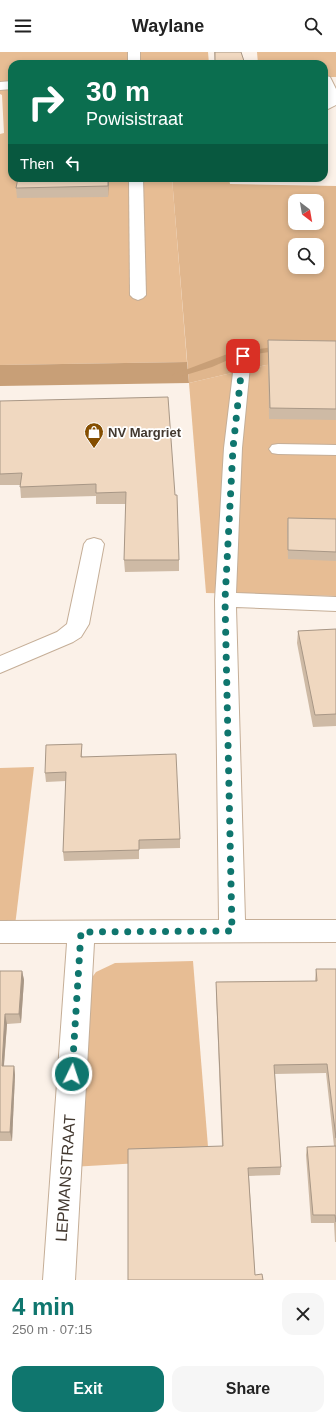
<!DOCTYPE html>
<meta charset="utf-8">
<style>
:root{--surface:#fff;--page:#f6f6f6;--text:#222;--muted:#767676;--accent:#0f766e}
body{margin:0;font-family:Helvetica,sans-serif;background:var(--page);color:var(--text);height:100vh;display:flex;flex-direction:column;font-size:15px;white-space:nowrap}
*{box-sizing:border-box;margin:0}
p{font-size:13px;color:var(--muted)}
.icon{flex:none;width:22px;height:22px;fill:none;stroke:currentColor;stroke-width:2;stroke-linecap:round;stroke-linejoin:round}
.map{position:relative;height:1228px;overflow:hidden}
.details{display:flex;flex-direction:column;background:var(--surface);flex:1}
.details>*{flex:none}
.guide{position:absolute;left:8px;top:8px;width:320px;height:122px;border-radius:12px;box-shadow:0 2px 6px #0003;background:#0b6e4f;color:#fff;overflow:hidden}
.needle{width:26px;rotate:149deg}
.buttons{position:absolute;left:288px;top:142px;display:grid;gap:8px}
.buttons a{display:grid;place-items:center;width:36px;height:36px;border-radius:8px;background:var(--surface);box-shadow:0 2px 6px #0003;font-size:20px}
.pin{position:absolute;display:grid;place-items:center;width:34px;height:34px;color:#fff;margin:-17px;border-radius:8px;box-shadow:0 2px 6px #0006}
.me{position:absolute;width:44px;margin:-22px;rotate:4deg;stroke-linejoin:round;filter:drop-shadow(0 0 3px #0008)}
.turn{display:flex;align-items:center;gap:14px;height:84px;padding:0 12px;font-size:18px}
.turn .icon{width:52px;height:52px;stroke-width:2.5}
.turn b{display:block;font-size:28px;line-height:34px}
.then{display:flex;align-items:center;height:38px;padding:0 12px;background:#0003;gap:8px;font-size:15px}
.round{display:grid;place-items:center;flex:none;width:42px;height:42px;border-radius:12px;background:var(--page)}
.summary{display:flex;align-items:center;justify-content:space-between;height:68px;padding:0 12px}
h1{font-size:24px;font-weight:800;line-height:30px;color:var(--accent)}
.button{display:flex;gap:8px;margin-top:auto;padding:8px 12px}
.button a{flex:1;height:46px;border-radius:12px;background:var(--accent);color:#fff;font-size:16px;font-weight:800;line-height:46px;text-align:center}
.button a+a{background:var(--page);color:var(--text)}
header{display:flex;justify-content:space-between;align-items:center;height:52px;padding:0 12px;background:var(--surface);font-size:18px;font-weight:800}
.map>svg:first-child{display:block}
</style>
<header><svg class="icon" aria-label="menu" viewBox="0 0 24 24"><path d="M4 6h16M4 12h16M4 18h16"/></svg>Waylane<svg class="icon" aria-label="search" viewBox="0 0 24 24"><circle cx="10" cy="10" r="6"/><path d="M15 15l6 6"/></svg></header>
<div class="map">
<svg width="336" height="1228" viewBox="0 0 336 1228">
<rect width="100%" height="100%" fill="#fbf1e8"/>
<!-- green -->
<g fill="#e7bd94">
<path d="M 0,0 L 208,0 L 209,12 L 12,12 L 12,126 L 172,126 L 187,310 L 0,313 L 0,82 L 4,81 L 2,43 L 0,42 Z"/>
<path d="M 257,0 L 336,0 L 336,25 L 324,25 L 324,12 L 258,12 Z"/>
<path d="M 336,310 L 336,544 L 206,541 L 189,331 L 266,313 Z"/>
<path d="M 34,715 L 15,874 L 0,874 L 0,716 Z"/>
<path d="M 193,909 L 209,1107 L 71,1115 L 85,935 L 96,920 L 115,911 Z"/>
</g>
<!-- forest -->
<path fill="#e0b68d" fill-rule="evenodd" d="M 172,126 L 229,126 L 230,132 L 336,134 L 336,310 L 266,313 L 189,331 ZM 295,149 L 317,149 L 317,171 L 295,171 ZM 295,193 L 317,193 L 317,215 L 295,215 Z"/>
<!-- water -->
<path fill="#c89f77" d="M 187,310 L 189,331 L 0,334 L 0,313 Z"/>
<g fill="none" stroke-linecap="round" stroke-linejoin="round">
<!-- stream -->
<path fill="#c89f77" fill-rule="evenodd" d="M 280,294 L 283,294 L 283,298 L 235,305 L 212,315 L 179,325 L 173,325 L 172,323 L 230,301 Z"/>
<!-- minor casing -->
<g stroke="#c5ae97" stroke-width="2">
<g id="minor">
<rect x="128" y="0" width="12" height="12"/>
<path d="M 326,24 L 330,25 L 336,37 L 336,53 L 324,59 L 324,50 L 328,48 L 324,37 L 324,25 Z"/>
<path d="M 12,29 L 12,37 L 0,38 L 0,30 Z"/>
<path d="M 129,126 L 143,126 L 146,243 L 143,246 L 138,248 L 133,246 L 130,243 Z"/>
<path d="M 243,299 L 249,300 L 251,304 L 242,396 L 236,541 L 336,545 L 336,559 L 236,555 L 245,868 L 336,868 L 336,890 L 94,891 L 75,1228 L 43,1228 L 67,891 L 0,891 L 0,869 L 219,868 L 215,548 L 224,396 L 235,304 L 237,300 Z"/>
<path d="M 278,392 L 336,393 L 336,403 L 278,402 L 272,401 L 269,397 L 272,393 Z"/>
<path d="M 94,486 L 101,488 L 104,492 L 89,572 L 81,585 L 73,590 L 0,621 L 0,604 L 57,580 L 67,572 L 84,492 L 87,488 Z"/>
</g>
</g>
<!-- minor -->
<use href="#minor" fill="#fff" fill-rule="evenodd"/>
</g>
<!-- wall -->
<g fill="#cebaa5">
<path d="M 214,0 L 241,0 L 245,12 L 249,12 L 215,12 Z"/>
<path d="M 18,126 L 109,126 L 108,145 L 17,146 L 16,136 Z"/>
<path d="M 268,288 L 336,289 L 336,368 L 269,367 L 268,298 Z"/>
<path d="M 0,349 L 175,443 L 179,508 L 179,519 L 125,520 L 124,508 L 126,452 L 96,452 L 96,444 L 21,446 L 20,433 L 0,433 Z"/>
<path d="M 288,466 L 336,467 L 336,509 L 288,507 L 287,475 Z"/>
<path d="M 336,577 L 336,674 L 313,675 L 297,591 L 298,579 Z"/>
<path d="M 82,692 L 82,704 L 180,787 L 180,796 L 139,797 L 139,807 L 64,809 L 63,800 L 66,729 L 46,730 L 45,721 Z"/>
<path d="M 316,917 L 336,917 L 336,1190 L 335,1190 L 334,1171 L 311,1171 L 306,1103 L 307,1095 L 334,1094 L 326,1021 L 275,1022 L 281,1115 L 280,1123 L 249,1124 L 255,1223 L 128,1228 L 222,1094 L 216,939 L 216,930 L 315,929 Z"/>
<path d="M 0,919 L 22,919 L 24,928 L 21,971 L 7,972 L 4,1014 L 14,1014 L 15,1023 L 12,1089 L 0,1089 Z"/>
</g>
<!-- shaded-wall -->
<g fill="#a89786">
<path d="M 108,126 L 109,126 L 108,145 Z"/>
<path d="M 22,919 L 24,928 L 21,971 L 19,962 Z"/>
<path d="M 5,962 L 7,972 L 3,1024 L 2,1014 Z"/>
<path d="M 14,1014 L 15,1023 L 12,1089 L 10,1080 Z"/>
</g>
<!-- building -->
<g fill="#f0d8c0" stroke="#a89786">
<path d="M 215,0 L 241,0 L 245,12 L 249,12 L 223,12 L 223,9 L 215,9 Z"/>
<path d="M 18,126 L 108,126 L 108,134 L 16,136 Z"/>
<path d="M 268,288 L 336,289 L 336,357 L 270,356 Z"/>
<path d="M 168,345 L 175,443 L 177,443 L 179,508 L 124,508 L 126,440 L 96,441 L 96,432 L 20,435 L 22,421 L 0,422 L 0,349 Z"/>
<path d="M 288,466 L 336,467 L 336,500 L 288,498 Z"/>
<path d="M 336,577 L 336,662 L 315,663 L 298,579 Z"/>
<path d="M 82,692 L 81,705 L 176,702 L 180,787 L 139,788 L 139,798 L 63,800 L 66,720 L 45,721 L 46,693 Z"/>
<path d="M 316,917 L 336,917 L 336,1086 L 327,1012 L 274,1013 L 281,1115 L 248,1116 L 255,1223 L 262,1222 L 263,1228 L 128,1228 L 128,1097 L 223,1094 L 216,930 L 317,929 Z"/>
<path d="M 0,919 L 22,919 L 19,962 L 5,962 L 2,1014 L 14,1014 L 10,1080 L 0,1080 Z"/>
<path d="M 336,1094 L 336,1170 L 335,1163 L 313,1163 L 307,1095 Z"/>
</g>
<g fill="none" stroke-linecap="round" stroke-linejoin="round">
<!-- route -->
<path stroke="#0f766e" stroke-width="7" stroke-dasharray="0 12.6" d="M 72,1022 L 81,880 L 232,879 L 225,548 L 233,396 L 243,304"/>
</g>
<!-- icons -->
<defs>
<g id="shop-pin" transform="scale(1)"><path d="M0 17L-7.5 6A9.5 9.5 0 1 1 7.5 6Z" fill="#854e00" stroke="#fff"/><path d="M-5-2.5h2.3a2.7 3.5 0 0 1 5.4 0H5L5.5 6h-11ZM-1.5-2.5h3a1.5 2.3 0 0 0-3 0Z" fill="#fff"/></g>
</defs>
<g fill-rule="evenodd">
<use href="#shop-pin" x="94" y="380"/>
</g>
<g text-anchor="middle" stroke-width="3.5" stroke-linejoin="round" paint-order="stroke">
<!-- poi labels -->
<g font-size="13" font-weight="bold" fill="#42382f" stroke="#fff" text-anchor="start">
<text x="108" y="385">NV Margriet</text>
</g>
<!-- near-street labels -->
<g font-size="16" fill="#42382f" stroke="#fff">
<text transform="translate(65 1126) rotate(-86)" y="6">LEPMANSTRAAT</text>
</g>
</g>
</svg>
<div class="buttons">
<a><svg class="needle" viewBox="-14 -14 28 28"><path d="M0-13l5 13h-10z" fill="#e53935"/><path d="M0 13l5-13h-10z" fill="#767676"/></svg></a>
<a><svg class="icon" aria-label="search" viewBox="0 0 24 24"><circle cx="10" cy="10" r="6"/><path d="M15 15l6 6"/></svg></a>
</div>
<div class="pin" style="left:243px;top:304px;background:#d93025"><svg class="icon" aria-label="arrive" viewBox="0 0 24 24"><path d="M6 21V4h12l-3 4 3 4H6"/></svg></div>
<svg class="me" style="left:72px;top:1022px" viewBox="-20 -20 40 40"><circle r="17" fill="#0f766e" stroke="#fff" stroke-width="3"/><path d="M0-11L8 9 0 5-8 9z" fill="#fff"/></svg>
<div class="guide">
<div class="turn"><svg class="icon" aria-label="right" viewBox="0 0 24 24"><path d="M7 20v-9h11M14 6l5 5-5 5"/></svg><div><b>30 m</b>Powisistraat</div></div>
<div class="then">Then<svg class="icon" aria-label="left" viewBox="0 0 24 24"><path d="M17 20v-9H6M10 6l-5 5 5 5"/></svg></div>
</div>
</div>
<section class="details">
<div class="summary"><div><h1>4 min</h1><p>250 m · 07:15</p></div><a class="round"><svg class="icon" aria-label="close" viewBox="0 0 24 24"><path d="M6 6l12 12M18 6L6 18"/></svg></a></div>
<div class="button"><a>Exit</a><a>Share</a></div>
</section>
